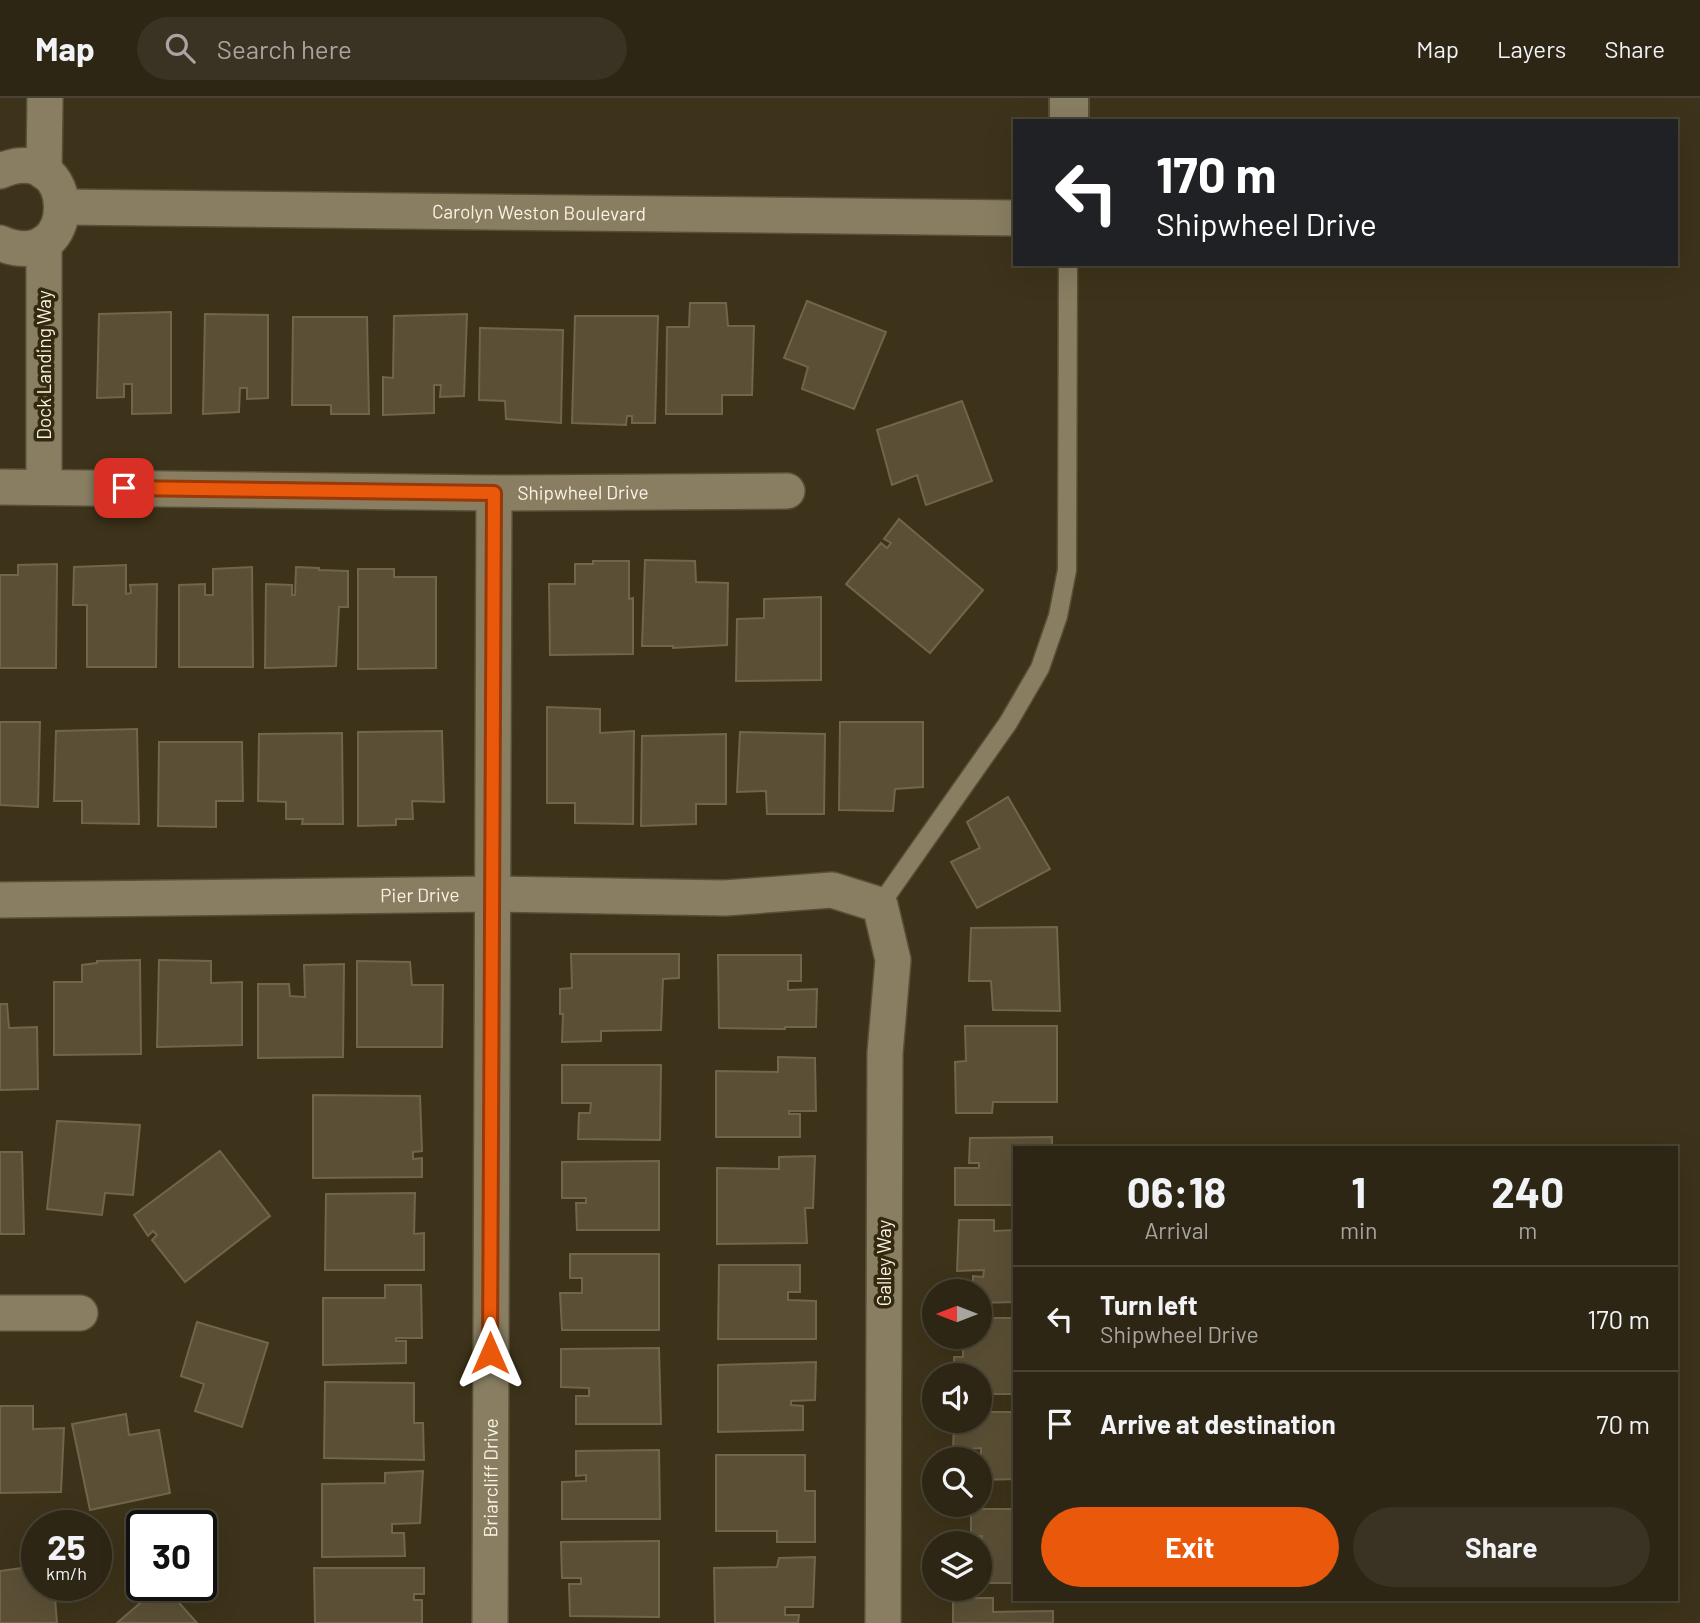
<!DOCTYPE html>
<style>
:root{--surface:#2e2614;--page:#3a3222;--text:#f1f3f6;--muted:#a7a5a0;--line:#494334;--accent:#ea580c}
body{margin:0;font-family:Barlow,sans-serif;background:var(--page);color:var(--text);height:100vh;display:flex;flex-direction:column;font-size:26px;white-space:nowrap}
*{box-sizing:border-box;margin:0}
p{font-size:23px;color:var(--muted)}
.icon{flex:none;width:38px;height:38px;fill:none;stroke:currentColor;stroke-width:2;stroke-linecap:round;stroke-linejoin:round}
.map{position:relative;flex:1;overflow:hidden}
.drawer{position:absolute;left:1013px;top:1048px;width:665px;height:455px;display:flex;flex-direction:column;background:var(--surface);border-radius:0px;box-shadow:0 7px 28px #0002,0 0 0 2px var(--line)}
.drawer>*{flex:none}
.hud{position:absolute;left:1013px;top:21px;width:665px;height:147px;border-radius:0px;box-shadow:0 7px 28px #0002,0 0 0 2px var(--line);background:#202124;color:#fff;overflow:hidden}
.needle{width:46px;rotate:270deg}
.tools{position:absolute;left:922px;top:1181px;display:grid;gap:14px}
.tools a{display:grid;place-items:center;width:70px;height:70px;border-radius:50%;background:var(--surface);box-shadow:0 7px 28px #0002,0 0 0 2px var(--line);font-size:35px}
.speed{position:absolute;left:21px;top:1412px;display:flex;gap:14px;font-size:35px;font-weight:700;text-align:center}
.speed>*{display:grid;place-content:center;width:91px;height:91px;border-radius:50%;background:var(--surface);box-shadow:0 7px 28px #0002,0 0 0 2px var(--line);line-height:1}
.speed small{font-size:18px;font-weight:400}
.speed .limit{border:4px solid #111;border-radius:10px;background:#fff;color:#111}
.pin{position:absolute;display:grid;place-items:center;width:60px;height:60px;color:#fff;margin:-30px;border-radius:14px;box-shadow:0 4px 10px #0006}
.me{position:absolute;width:77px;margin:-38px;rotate:0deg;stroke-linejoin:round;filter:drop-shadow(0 0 5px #0008)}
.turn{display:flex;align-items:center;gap:24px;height:147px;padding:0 28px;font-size:32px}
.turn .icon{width:91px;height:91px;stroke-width:2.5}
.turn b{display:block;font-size:49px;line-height:60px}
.eta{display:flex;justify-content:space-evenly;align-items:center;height:119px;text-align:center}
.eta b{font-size:42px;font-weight:700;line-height:49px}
.action{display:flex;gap:14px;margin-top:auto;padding:14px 28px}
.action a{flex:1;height:80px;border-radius:42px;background:var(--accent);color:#fff;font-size:28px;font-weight:700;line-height:80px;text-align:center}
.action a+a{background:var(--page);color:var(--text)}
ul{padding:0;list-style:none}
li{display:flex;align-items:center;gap:21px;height:105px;padding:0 28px;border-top:2px solid var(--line)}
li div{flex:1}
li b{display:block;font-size:26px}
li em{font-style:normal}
header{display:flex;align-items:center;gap:42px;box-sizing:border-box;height:98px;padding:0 35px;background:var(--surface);border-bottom:2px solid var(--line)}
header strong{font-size:33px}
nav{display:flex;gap:38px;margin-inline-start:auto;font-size:24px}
.search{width:490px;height:63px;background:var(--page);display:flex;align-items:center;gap:18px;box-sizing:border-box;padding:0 24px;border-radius:38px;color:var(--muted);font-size:26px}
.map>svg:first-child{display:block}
</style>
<header>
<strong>Map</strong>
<div class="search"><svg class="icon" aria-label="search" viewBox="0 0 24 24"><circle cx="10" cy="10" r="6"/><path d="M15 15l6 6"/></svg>Search here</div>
<nav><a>Map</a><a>Layers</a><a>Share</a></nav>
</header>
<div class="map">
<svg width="1700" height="1525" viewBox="0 0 1700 1525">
<rect width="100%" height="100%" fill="#3d331a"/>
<!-- building -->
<g fill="#5b5036" stroke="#71664b" stroke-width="2">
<path d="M 807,203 L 886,234 L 854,311 L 802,291 L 808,269 L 784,260 Z"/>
<path d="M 690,205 L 726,205 L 728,228 L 754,228 L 752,297 L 722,297 L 722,316 L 666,316 L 667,229 L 689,229 Z"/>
<path d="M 171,214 L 171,315 L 132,316 L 132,286 L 124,286 L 124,299 L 97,300 L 99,216 Z"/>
<path d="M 205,216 L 268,217 L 268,300 L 247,301 L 247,290 L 240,290 L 239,314 L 203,316 Z"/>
<path d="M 467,216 L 464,298 L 440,299 L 441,287 L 434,287 L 434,315 L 383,317 L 383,279 L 393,280 L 394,218 Z"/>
<path d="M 575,218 L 658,218 L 655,325 L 632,325 L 632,318 L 627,318 L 626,327 L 572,325 Z"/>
<path d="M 293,219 L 367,219 L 369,316 L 331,316 L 331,307 L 292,307 Z"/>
<path d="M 480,230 L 563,232 L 561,325 L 506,321 L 505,303 L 479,302 Z"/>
<path d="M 962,303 L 992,383 L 926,407 L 917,377 L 892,387 L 877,332 Z"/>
<path d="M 899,421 L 983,492 L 930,555 L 846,486 L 881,445 L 887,450 L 891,445 L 884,441 Z"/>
<path d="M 645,462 L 695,463 L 696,484 L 728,485 L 727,547 L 673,550 L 673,548 L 642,548 Z"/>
<path d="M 593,463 L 629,463 L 629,501 L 633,500 L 633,556 L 550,557 L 549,486 L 575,486 L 575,466 L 593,466 Z"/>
<path d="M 57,466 L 56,570 L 0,570 L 0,477 L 18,477 L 18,467 Z"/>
<path d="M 126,467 L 126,496 L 131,495 L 130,487 L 157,486 L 156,569 L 87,569 L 87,507 L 73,507 L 74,469 Z"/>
<path d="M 252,469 L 253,569 L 179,569 L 179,487 L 205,486 L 205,497 L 213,497 L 213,471 Z"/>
<path d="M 296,469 L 319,470 L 319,472 L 348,473 L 348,509 L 339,509 L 336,568 L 265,570 L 266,486 L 292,487 L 292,497 L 295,497 Z"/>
<path d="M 358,471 L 394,471 L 394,479 L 436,479 L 436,570 L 358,571 Z"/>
<path d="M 821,499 L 821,582 L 736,583 L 737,521 L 764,520 L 764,501 Z"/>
<path d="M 547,609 L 600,611 L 600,635 L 634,633 L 633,726 L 575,725 L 575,705 L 547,705 Z"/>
<path d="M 0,624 L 40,624 L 38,709 L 0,707 Z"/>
<path d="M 840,624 L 923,624 L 923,689 L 895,691 L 893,713 L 839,712 Z"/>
<path d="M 137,631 L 139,726 L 82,725 L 82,703 L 54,703 L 56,633 Z"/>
<path d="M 442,633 L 444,704 L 412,703 L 413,721 L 396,721 L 396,727 L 358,728 L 358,634 Z"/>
<path d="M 740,634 L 825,636 L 824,716 L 767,716 L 766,693 L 737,694 Z"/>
<path d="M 342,635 L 343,726 L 302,726 L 303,721 L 286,721 L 286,704 L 258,703 L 259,636 Z"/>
<path d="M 726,636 L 726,706 L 696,706 L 696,726 L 641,728 L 642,638 Z"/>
<path d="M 159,644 L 242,644 L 243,703 L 216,703 L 216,729 L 158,728 Z"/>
<path d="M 1008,699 L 1050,771 L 977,810 L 951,764 L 980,750 L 967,724 Z"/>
<path d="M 1057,829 L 1060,913 L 993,912 L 991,883 L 969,883 L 971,830 Z"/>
<path d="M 571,856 L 679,856 L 679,880 L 663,881 L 661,932 L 601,933 L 601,943 L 562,944 L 563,916 L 560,916 L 560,891 L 572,890 Z"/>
<path d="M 718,857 L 801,857 L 801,883 L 788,883 L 788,892 L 817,891 L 816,929 L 785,929 L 785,931 L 719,930 Z"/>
<path d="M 140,862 L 141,956 L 54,957 L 54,884 L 82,884 L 82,867 L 97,865 L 97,863 Z"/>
<path d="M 159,862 L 211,863 L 211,885 L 242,884 L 242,947 L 157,949 Z"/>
<path d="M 357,863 L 410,864 L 412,887 L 443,887 L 442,949 L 357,949 Z"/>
<path d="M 344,866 L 343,959 L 258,960 L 258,886 L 289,886 L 290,898 L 305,899 L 304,867 Z"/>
<path d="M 0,906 L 7,906 L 9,930 L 37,929 L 38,991 L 0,992 Z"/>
<path d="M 965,928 L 1057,928 L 1057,1004 L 993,1004 L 992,1015 L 956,1015 L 955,964 L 966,963 Z"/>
<path d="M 778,959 L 815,960 L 816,1013 L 789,1013 L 789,1016 L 800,1016 L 800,1039 L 716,1039 L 716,973 L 778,974 Z"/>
<path d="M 562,967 L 661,967 L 660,1042 L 578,1041 L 579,1015 L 590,1015 L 591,1005 L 562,1005 Z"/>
<path d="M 313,997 L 420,998 L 422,1053 L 413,1054 L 413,1061 L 422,1060 L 422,1079 L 313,1080 Z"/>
<path d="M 57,1023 L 140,1027 L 133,1097 L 105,1095 L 102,1117 L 47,1111 Z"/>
<path d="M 1052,1039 L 1052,1050 L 1015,1050 L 1015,1107 L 955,1107 L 955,1070 L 979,1070 L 979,1065 L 969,1065 L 970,1040 Z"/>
<path d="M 220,1053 L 270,1118 L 185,1184 L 152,1142 L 157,1137 L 153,1133 L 148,1138 L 134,1117 Z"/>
<path d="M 0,1054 L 22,1054 L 24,1136 L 0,1136 Z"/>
<path d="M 815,1058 L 813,1110 L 805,1110 L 807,1145 L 717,1146 L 717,1070 L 779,1071 L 779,1059 Z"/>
<path d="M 659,1063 L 659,1132 L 577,1132 L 576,1105 L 586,1105 L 586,1100 L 562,1100 L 562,1064 Z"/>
<path d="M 415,1095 L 414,1136 L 424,1135 L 424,1172 L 325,1172 L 326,1096 Z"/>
<path d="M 959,1122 L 994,1122 L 994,1133 L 1015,1132 L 1015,1204 L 980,1205 L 980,1194 L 973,1194 L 973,1178 L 983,1179 L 984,1172 L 957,1173 Z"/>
<path d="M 570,1156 L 659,1156 L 659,1232 L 562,1232 L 560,1195 L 582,1195 L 582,1180 L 570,1180 Z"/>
<path d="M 719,1167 L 800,1167 L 800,1194 L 788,1194 L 788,1202 L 816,1203 L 816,1241 L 718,1241 Z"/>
<path d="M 385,1187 L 421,1187 L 422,1240 L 396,1240 L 396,1243 L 406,1243 L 406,1265 L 323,1267 L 323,1200 L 385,1200 Z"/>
<path d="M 980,1220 L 1015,1220 L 1015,1296 L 980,1296 L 980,1278 L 954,1278 L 954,1259 L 963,1259 L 963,1239 L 980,1239 Z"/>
<path d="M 197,1224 L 268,1245 L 242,1329 L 195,1313 L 204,1286 L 181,1278 Z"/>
<path d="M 659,1250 L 661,1326 L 576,1326 L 576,1298 L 589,1298 L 589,1290 L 561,1289 L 561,1251 Z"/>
<path d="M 816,1264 L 815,1302 L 791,1303 L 791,1307 L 803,1308 L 803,1332 L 718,1334 L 718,1267 Z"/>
<path d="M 325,1284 L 414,1285 L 414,1325 L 423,1325 L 424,1362 L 324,1360 Z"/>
<path d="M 0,1308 L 33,1308 L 33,1331 L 64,1330 L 61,1394 L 0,1395 Z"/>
<path d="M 980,1314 L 1015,1314 L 1015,1381 L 980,1382 L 980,1362 L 970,1362 L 970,1357 L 981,1356 L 981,1350 L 953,1352 L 954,1323 L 980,1323 Z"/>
<path d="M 126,1316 L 129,1337 L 159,1332 L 170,1395 L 90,1412 L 72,1326 Z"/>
<path d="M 659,1352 L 660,1421 L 562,1421 L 562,1384 L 586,1383 L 586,1377 L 576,1378 L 576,1353 Z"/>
<path d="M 716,1357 L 805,1357 L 805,1393 L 815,1393 L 815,1444 L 777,1444 L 777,1433 L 716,1433 Z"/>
<path d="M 423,1373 L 420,1425 L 392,1426 L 392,1435 L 404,1435 L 405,1458 L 322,1459 L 322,1386 L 385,1385 L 385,1375 Z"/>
<path d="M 971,1411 L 1015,1411 L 1015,1485 L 980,1485 L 982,1438 L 971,1439 Z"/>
<path d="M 659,1443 L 659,1519 L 570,1518 L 569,1486 L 581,1486 L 581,1480 L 562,1480 L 561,1444 Z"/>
<path d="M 815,1459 L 813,1509 L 785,1509 L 785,1517 L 799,1517 L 798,1525 L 715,1525 L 714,1470 L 777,1469 L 779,1460 Z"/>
<path d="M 37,1468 L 37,1488 L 54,1488 L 57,1525 L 0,1525 L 0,1473 Z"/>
<path d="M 314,1470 L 424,1470 L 424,1496 L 414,1496 L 414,1502 L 422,1502 L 422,1525 L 315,1525 Z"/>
<path d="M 160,1488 L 164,1488 L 197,1525 L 117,1525 Z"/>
<path d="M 953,1500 L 993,1500 L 993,1514 L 1053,1513 L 1053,1525 L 953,1525 Z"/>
</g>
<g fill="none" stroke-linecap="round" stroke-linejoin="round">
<!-- service casing -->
<g stroke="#574f38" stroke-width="21">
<path id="service" d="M 880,807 L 1008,625 L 1040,570 L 1058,518 L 1067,472 L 1068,166"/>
</g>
<!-- minor casing -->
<g stroke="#574f38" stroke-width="38">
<g id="minor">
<path d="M 0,73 C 81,38 83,180 0,145"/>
<path d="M 44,74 L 45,0"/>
<path id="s1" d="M 63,109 L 1015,120"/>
<path d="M 44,145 L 44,389"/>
<path id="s2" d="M 0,389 L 494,395 L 787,393"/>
<path id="s3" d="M 0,802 L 492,796 L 725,800 L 832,792 L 880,807 L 893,862 L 885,955 L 883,1525"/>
<path d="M 0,1215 L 80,1215"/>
<path id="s4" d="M 490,1525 L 494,395"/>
</g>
</g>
<!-- tertiary casing -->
<g stroke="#574f38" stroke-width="42">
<path id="tertiary" d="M 1069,0 L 1069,23"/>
</g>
<!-- service -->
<use href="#service" stroke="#897e62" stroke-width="18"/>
<!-- minor -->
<use href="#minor" stroke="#897e62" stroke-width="35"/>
<!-- tertiary -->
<use href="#tertiary" stroke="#897e62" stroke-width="38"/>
</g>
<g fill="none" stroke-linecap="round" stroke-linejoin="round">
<!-- route casing -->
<g stroke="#983908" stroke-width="18">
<path id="route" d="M 124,390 L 494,395 L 490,1255"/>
</g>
<!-- route -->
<use href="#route" stroke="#ea580c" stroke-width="12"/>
</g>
<g text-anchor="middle" stroke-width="7" stroke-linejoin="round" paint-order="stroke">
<!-- street labels -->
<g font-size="19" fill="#f9f3e3" stroke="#33290f">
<text dy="7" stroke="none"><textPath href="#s1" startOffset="476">Carolyn Weston Boulevard</textPath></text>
<text transform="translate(44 267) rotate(-90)" y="7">Dock Landing Way</text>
<text dy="7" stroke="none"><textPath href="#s2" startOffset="583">Shipwheel Drive</textPath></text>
<text dy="7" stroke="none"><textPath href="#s3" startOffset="420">Pier Drive</textPath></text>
<text transform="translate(884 1165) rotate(-90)" y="7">Galley Way</text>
<text dy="7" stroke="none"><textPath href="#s4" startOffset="145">Briarcliff Drive</textPath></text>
</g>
</g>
</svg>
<div class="tools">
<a><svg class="needle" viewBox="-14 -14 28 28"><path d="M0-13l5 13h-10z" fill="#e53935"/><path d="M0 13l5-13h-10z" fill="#a7a5a0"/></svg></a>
<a><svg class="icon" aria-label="sound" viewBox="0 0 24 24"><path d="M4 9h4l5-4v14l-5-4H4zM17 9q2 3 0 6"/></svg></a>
<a><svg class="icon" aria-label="search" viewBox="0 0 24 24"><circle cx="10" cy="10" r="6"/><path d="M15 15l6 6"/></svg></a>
<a><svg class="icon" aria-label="layers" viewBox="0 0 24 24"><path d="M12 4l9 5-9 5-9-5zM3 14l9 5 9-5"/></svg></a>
</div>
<div class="speed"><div>25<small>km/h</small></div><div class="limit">30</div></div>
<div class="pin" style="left:124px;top:390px;background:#d93025"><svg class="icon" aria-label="arrive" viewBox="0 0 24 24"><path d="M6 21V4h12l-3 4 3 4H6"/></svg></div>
<svg class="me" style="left:490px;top:1255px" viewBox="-20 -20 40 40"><path d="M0-17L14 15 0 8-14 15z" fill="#ea580c" stroke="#fff" stroke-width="4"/></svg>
<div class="hud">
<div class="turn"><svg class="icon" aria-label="left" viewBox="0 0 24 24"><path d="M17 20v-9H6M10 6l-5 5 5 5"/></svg><div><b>170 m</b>Shipwheel Drive</div></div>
</div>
<section class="drawer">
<div class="eta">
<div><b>06:18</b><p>Arrival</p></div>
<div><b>1</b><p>min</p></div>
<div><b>240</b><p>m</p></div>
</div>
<ul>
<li><svg class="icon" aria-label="left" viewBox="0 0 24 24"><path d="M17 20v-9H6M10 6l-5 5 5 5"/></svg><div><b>Turn left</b><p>Shipwheel Drive</p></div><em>170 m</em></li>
<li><svg class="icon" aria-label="arrive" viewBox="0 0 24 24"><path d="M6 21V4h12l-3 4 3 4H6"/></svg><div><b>Arrive at destination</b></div><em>70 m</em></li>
</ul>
<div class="action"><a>Exit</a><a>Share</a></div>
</section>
</div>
